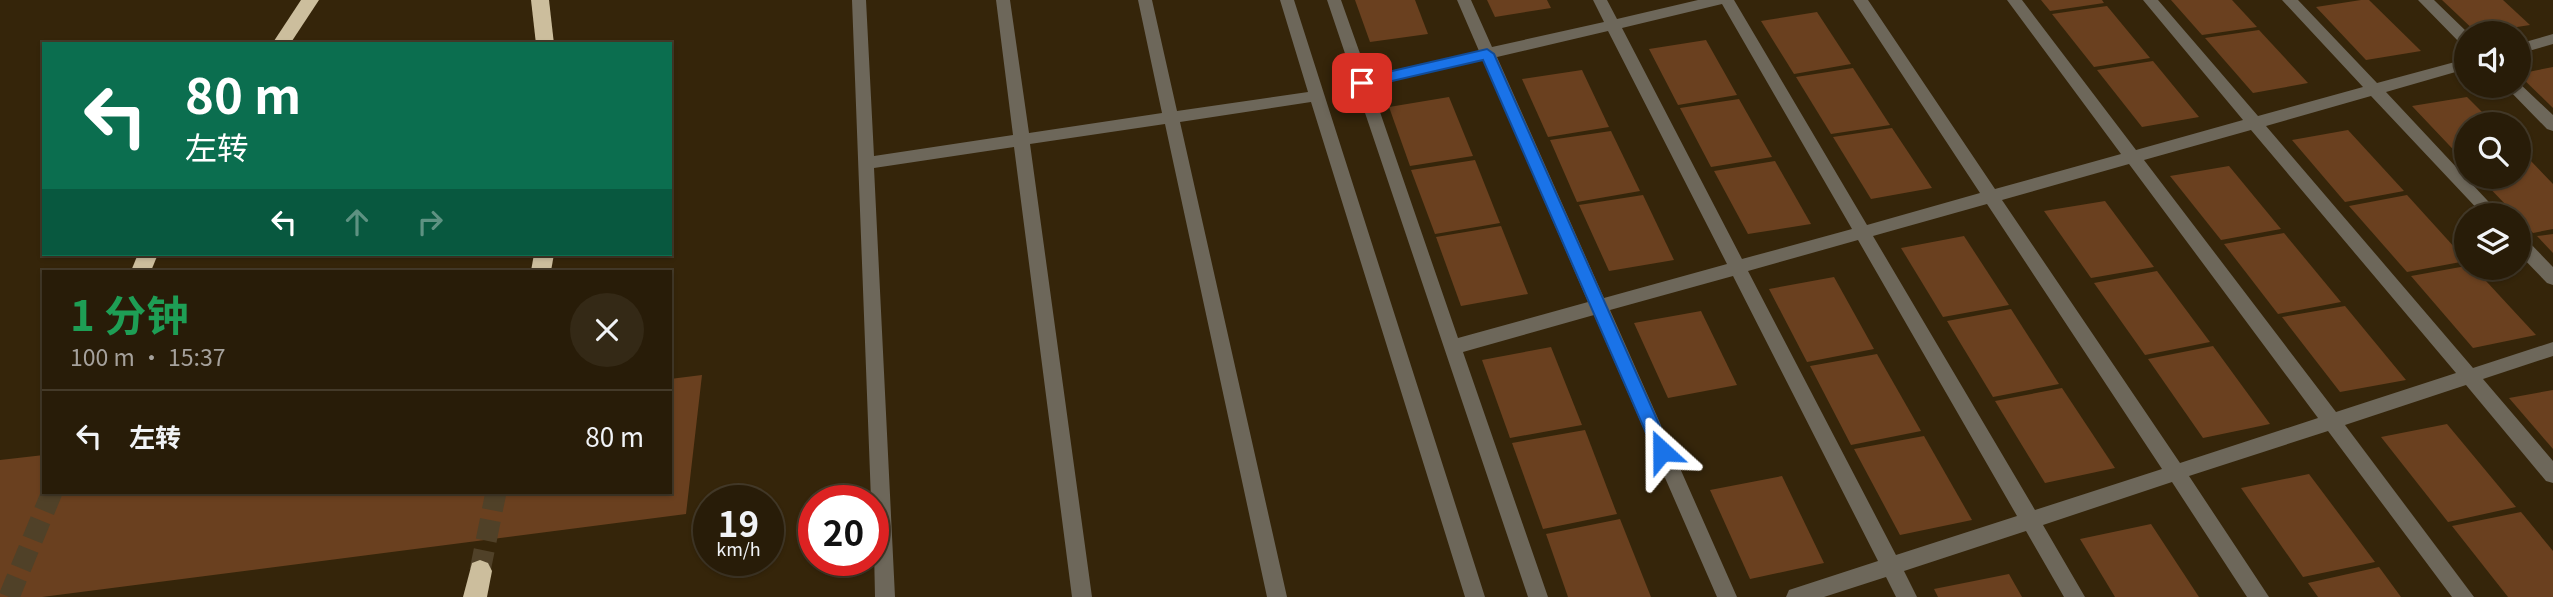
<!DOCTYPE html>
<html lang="zh">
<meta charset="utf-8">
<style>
:root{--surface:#281c08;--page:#342916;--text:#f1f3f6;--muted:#a5a19c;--line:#443a29}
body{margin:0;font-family:Georgia,"Noto Sans SC",serif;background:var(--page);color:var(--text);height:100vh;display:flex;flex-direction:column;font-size:26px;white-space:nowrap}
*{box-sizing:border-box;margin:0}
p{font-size:23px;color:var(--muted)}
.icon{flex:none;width:38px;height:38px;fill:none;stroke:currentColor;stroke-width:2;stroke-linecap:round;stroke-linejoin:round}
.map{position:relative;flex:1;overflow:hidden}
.side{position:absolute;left:42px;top:270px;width:630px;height:224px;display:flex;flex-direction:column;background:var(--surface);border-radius:0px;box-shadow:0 2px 5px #0004,0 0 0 2px var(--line)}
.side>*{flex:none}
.guide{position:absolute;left:42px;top:42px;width:630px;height:214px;border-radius:0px;box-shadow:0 2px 5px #0004,0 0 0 2px var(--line);background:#0b6e4f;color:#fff;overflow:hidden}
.buttons{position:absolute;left:2454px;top:21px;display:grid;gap:14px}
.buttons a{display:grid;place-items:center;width:77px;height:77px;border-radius:50%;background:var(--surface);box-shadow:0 2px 5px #0004,0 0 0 2px var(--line);font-size:35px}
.speed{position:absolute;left:693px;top:485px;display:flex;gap:14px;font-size:35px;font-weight:700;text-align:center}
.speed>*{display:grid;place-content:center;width:91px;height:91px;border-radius:50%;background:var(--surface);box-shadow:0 2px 5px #0004,0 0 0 2px var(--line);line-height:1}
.speed small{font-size:18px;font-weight:400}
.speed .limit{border:10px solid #d22;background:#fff;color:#111}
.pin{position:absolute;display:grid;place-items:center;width:60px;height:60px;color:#fff;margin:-30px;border-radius:14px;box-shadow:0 4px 10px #0006}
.me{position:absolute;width:77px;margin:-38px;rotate:336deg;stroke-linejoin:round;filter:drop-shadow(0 0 5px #0008)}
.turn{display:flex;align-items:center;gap:24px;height:147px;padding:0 28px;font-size:32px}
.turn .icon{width:91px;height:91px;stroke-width:2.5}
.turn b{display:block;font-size:49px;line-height:60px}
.lanes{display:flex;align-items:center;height:66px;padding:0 28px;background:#0003;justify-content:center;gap:35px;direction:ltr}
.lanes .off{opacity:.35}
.round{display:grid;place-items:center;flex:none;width:74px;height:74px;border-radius:37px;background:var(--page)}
.head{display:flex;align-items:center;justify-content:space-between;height:119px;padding:0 28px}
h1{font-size:42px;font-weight:700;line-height:52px;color:#1e9e55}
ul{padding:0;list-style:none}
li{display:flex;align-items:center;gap:21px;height:91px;padding:0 28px;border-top:2px solid var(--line)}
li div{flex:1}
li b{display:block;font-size:26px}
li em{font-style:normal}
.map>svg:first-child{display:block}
</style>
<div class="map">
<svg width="2553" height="597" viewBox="0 0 2553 597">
<rect width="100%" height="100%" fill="#35250a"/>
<!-- building -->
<g fill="#6a401f">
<path d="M 1355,0 L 1415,0 L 1428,34 L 1370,42 Z"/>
<path d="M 1487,0 L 1547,0 L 1551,8 L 1495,17 Z"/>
<path d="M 2041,0 L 2102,0 L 2104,3 L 2050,11 Z"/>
<path d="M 2171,0 L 2232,0 L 2257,27 L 2202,35 Z"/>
<path d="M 2361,0 L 2369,0 L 2421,51 L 2366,60 L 2316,7 Z"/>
<path d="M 2442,0 L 2503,0 L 2530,25 L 2477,33 Z"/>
<path d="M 2107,6 L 2150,58 L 2094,67 L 2052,14 Z"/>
<path d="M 1817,12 L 1851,64 L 1794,74 L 1761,21 Z"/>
<path d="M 2259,30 L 2308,83 L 2253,93 L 2205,38 Z"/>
<path d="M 1706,40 L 1737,95 L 1678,105 L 1649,49 Z"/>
<path d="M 2153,61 L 2199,117 L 2142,127 L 2097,70 Z"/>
<path d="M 2553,67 L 2553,108 L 2518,74 Z"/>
<path d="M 1853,68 L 1890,125 L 1831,134 L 1796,77 Z"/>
<path d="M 1582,70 L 1609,127 L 1548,137 L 1522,79 Z"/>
<path d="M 1449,97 L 1473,156 L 1410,166 L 1389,107 Z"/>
<path d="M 2467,97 L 2494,124 L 2466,124 L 2466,163 L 2412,106 Z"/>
<path d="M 1739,99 L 1772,157 L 1711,167 L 1680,108 Z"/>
<path d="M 1892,128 L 1932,188 L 1871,199 L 1833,137 Z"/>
<path d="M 2348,130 L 2404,191 L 2345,202 L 2292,140 Z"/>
<path d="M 1611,131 L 1640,191 L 1577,202 L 1550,140 Z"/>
<path d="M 2529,159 L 2553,184 L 2553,229 L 2533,233 L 2479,177 L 2518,177 L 2518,161 Z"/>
<path d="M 1475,160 L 1500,223 L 1435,234 L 1411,170 Z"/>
<path d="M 1775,161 L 1811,224 L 1748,234 L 1714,171 Z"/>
<path d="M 2229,166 L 2281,229 L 2221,240 L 2170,176 Z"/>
<path d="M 1643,195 L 1674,260 L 1609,271 L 1579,205 Z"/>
<path d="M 2407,195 L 2466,260 L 2466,261 L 2407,272 L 2349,206 Z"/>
<path d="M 2105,201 L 2154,267 L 2091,278 L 2044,211 Z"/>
<path d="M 1501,226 L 1528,294 L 1461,306 L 1436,237 Z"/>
<path d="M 2284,233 L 2341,302 L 2278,314 L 2224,244 Z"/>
<path d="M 2553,234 L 2553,253 L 2537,236 Z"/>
<path d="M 1964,236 L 2009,305 L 1943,317 L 1901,248 Z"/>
<path d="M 2466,266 L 2474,268 L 2536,335 L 2473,348 L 2411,276 Z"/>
<path d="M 2157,271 L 2210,342 L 2145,355 L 2094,283 Z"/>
<path d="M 1834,277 L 1874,349 L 1807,362 L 1769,289 Z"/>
<path d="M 2345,306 L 2406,380 L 2340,392 L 2282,317 Z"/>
<path d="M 2011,309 L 2059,384 L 1993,397 L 1947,321 Z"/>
<path d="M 1701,311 L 1737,385 L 1668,398 L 1634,323 Z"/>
<path d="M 2213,346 L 2270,424 L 2203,438 L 2148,359 Z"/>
<path d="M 1551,347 L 1582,425 L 1510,438 L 1482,360 Z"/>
<path d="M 1877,354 L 1921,431 L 1851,445 L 1810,366 Z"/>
<path d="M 702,375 L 686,514 L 42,597 L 0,597 L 0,460 L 44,455 L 44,492 L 670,492 L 670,379 Z"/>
<path d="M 2062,388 L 2115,468 L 2045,483 L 1995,401 Z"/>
<path d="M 2553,390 L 2553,449 L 2509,398 Z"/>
<path d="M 2447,424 L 2516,507 L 2448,522 L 2381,437 Z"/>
<path d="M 1585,430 L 1617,514 L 1543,529 L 1512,443 Z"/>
<path d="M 1924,436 L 1972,520 L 1900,535 L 1854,449 Z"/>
<path d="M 2309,474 L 2375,562 L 2303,577 L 2241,488 Z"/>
<path d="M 1782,476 L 1824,563 L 1750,579 L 1710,490 Z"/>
<path d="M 2521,512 L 2553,551 L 2553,597 L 2508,597 L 2452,526 Z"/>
<path d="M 1620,519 L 1651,597 L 1568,597 L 1546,534 Z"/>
<path d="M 2151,524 L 2199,597 L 2115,597 L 2080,539 Z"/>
<path d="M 2379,567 L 2401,597 L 2318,597 L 2308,583 Z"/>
<path d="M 2009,574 L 2022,597 L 1938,597 L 1934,589 Z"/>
</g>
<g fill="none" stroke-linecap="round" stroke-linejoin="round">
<!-- motorway-tunnel -->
<g stroke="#504128" stroke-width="21" stroke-dasharray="21 10" stroke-linecap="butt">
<path d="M 480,571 L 496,492"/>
<path d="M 9,597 L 52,492"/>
</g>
<!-- service -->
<g fill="#6d675a" fill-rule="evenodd">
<path d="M 852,0 L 866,0 L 874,156 L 1013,135 L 996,0 L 1010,0 L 1029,133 L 1162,113 L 1138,0 L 1152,0 L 1177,111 L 1308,92 L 1280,0 L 1294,0 L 1485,597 L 1465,597 L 1311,102 L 1180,122 L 1287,597 L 1267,597 L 1165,124 L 1030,144 L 1092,597 L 1072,597 L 1014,147 L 874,168 L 895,597 L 875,597 L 873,500 L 871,500 Z"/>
<path d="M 1327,0 L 1341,0 L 1368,76 L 1479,51 L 1457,0 L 1471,0 L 1492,47 L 1604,22 L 1593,0 L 1607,0 L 1617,19 L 1698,0 L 1734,0 L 1867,225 L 1980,193 L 1853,0 L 1868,0 L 1995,189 L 2121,154 L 2007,0 L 2022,0 L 2136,150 L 2243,120 L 2143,0 L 2158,0 L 2258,116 L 2363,87 L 2282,0 L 2298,0 L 2377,83 L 2466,59 L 2466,69 L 2386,92 L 2501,215 L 2483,215 L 2371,96 L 2266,126 L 2473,368 L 2553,342 L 2553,356 L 2483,379 L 2553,461 L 2553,483 L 2546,481 L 2466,385 L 2345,425 L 2474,597 L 2452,597 L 2328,431 L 2189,476 L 2269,597 L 2247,597 L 2172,482 L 2043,525 L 2085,597 L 2064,597 L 2026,531 L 1904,571 L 1917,597 L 1896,597 L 1886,577 L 1824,597 L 1786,597 L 1789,590 L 1878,561 L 1733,276 L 1610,310 L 1737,597 L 1717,597 L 1594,315 L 1463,352 L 1548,597 L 1528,597 ZM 1722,4 L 1852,229 L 1742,259 L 1622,28 ZM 1608,31 L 1727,264 L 1604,298 L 1497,57 ZM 1483,60 L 1588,302 L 1458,338 L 1371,86 ZM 2251,130 L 2456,373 L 2336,412 L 2144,160 ZM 2129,164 L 2318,418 L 2180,463 L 2002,200 ZM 1987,204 L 2162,469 L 2035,510 L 1873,236 ZM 1858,240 L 2017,516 L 1896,555 L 1748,271 Z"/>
<path d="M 2418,0 L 2434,0 L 2468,33 L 2466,33 L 2466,45 L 2461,44 Z"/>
<path d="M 2553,34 L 2553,44 L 2518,54 L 2518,44 Z"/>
<path d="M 2518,82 L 2553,115 L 2553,131 L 2547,129 L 2505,86 L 2518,86 Z"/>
<path d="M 2518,236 L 2524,237 L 2553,267 L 2553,285 L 2547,283 L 2518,253 Z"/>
</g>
<!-- motorway -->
<g fill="#ccbe9d" fill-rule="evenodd">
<path d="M 301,0 L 319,0 L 290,44 L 272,44 Z"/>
<path d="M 531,0 L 549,0 L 554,44 L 536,44 Z"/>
<path d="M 138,254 L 158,254 L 151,271 L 131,271 Z"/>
<path d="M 534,254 L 554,254 L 551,271 L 531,271 Z"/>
<path d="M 480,560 L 488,563 L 492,571 L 487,597 L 463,597 L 472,563 Z"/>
</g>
</g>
<!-- route -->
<path fill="#1a73e8" stroke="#114b97" stroke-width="2" d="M 1487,49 L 1494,54 L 1671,451 L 1668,457 L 1662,459 L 1656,457 L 1654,451 L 1483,60 L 1362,88 L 1355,83 L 1362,78 Z"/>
</svg>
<div class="buttons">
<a><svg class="icon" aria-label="sound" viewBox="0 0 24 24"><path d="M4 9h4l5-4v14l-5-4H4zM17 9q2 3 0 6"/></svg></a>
<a><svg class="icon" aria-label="search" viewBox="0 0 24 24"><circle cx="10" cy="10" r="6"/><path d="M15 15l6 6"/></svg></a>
<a><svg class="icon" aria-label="layers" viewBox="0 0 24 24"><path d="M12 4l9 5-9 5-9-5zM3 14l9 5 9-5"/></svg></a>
</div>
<div class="speed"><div>19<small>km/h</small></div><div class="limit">20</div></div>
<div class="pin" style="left:1362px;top:83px;background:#d93025"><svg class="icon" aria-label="arrive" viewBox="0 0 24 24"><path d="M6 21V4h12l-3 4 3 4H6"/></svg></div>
<svg class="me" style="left:1662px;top:451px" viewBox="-20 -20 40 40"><path d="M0-17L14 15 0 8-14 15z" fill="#1a73e8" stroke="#fff" stroke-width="4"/></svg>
<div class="guide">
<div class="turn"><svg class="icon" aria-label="left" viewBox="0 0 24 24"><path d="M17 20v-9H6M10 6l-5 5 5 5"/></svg><div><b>80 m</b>左转</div></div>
<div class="lanes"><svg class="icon" aria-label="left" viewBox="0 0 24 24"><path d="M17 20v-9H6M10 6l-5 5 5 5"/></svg><svg class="icon off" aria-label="ahead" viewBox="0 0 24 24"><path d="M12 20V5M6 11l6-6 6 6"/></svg><svg class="icon off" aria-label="right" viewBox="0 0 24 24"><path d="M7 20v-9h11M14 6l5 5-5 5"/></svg></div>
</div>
<section class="side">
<div class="head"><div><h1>1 分钟</h1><p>100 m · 15:37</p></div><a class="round"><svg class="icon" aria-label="close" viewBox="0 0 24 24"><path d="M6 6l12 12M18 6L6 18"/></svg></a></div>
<ul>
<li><svg class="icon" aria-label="left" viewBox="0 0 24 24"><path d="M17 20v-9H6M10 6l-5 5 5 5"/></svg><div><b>左转</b></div><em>80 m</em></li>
</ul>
</section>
</div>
